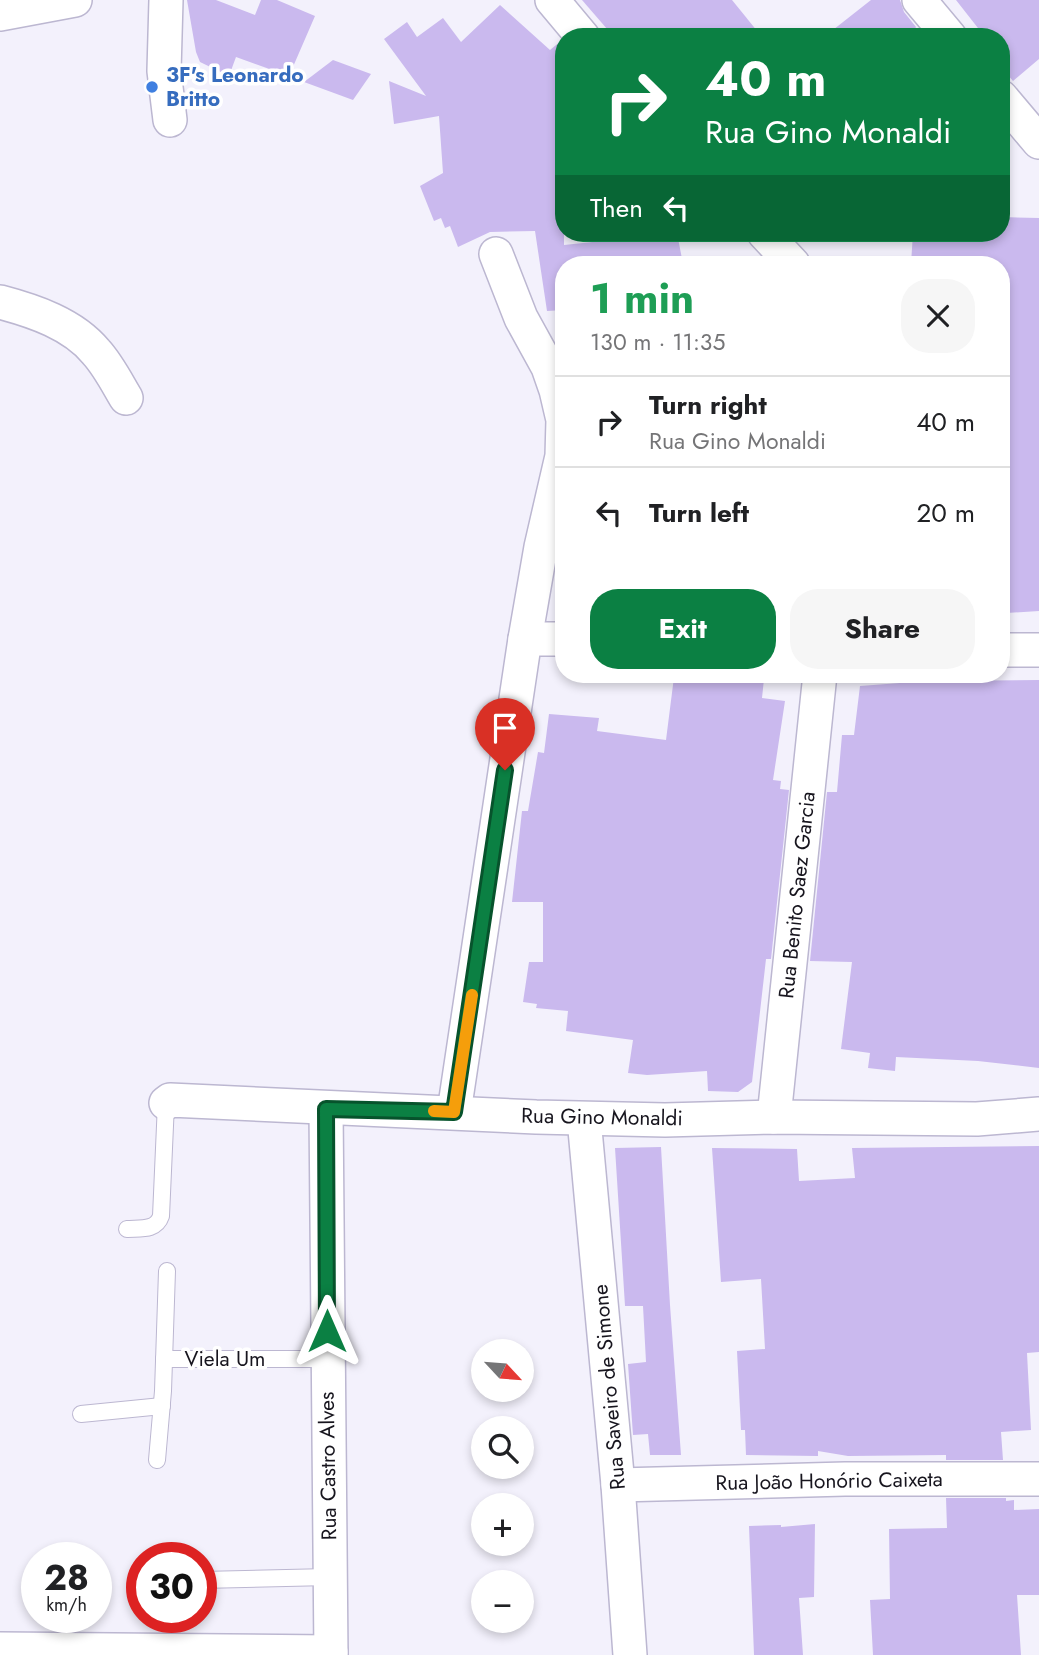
<!DOCTYPE html>
<meta charset="utf-8">
<style>
:root{--surface:#fff;--page:#f6f6f6;--text:#202124;--muted:#757577;--line:#e0e0e0;--accent:#0b8043}
body{margin:0;font-family:Jost,sans-serif;background:var(--page);color:var(--text);height:100vh;display:flex;flex-direction:column;font-size:26px;white-space:nowrap}
*{box-sizing:border-box;margin:0}
p{font-size:23px;color:var(--muted)}
.icon{flex:none;width:38px;height:38px;fill:none;stroke:currentColor;stroke-width:2;stroke-linecap:round;stroke-linejoin:round}
.map{position:relative;flex:1;overflow:hidden}
.panel{position:absolute;left:555px;top:256px;width:455px;height:427px;display:flex;flex-direction:column;background:var(--surface);border-radius:28px;box-shadow:0 4px 10px #0003}
.panel>*{flex:none}
.hud{position:absolute;left:555px;top:28px;width:455px;height:214px;border-radius:28px;box-shadow:0 4px 10px #0003;background:#0b8043;color:#fff;overflow:hidden}
.needle{width:46px;rotate:116deg}
.controls{position:absolute;left:471px;top:1339px;display:grid;gap:14px}
.controls a{display:grid;place-items:center;width:63px;height:63px;border-radius:50%;background:var(--surface);box-shadow:0 4px 10px #0003;font-size:35px}
.speed{position:absolute;left:21px;top:1542px;display:flex;gap:14px;font-size:35px;font-weight:700;text-align:center}
.speed>*{display:grid;place-content:center;width:91px;height:91px;border-radius:50%;background:var(--surface);box-shadow:0 4px 10px #0003;line-height:1}
.speed small{font-size:18px;font-weight:400}
.speed .limit{border:10px solid #d22;background:#fff;color:#111}
.pin{position:absolute;display:grid;place-items:center;width:60px;height:60px;color:#fff;margin:-72px -30px;border-radius:50% 50% 50% 0;rotate:-45deg;box-shadow:0 0 7px #0007}
.pin .icon{rotate:45deg}
.me{position:absolute;width:77px;margin:-38px;rotate:0deg;stroke-linejoin:round;filter:drop-shadow(0 0 5px #0008)}
.turn{display:flex;align-items:center;gap:24px;height:147px;padding:0 35px;font-size:32px}
.turn .icon{width:91px;height:91px;stroke-width:2.5}
.turn b{display:block;font-size:49px;line-height:60px}
.then{display:flex;align-items:center;height:66px;padding:0 35px;background:#0003;gap:14px;font-size:26px}
.round{display:grid;place-items:center;flex:none;width:74px;height:74px;border-radius:28px;background:var(--page)}
.overview{display:flex;align-items:center;justify-content:space-between;height:119px;padding:0 35px}
h1{font-size:42px;font-weight:700;line-height:52px;color:#1e9e55}
.action{display:flex;gap:14px;margin-top:auto;padding:14px 35px}
.action a{flex:1;height:80px;border-radius:28px;background:var(--accent);color:#fff;font-size:28px;font-weight:700;line-height:80px;text-align:center}
.action a+a{background:var(--page);color:var(--text)}
ul{padding:0;list-style:none}
li{display:flex;align-items:center;gap:21px;height:91px;padding:0 35px;border-top:2px solid var(--line)}
li div{flex:1}
li b{display:block;font-size:26px}
li em{font-style:normal}
.map>svg:first-child{display:block}
</style>
<div class="map">
<svg width="1039" height="1655" viewBox="0 0 1039 1655">
<rect width="100%" height="100%" fill="#f3f1fc"/>
<!-- building -->
<g fill="#cab9ee">
<path d="M 187,0 L 216,0 L 255,15 L 261,0 L 277,0 L 315,16 L 289,76 L 236,57 L 229,76 L 200,62 L 196,52 Z"/>
<path d="M 582,0 L 732,0 L 762,37 L 614,37 Z"/>
<path d="M 871,0 L 900,0 L 904,12 L 916,27 L 910,37 L 824,37 Z"/>
<path d="M 956,0 L 1039,0 L 1039,59 L 1013,81 L 1001,67 L 1001,37 L 985,37 Z"/>
<path d="M 500,5 L 550,50 L 561,41 L 564,44 L 564,245 L 677,233 L 683,264 L 564,264 L 564,310 L 547,311 L 535,231 L 490,232 L 458,247 L 450,226 L 445,228 L 441,218 L 434,221 L 420,186 L 443,173 L 439,116 L 394,124 L 389,81 L 426,96 L 384,39 L 407,22 L 417,37 L 443,18 L 461,42 Z"/>
<path d="M 333,60 L 371,74 L 353,100 L 304,82 Z"/>
<path d="M 1001,217 L 1039,218 L 1039,611 L 1006,613 L 1001,521 L 1001,264 L 911,264 L 913,233 L 1001,233 Z"/>
<path d="M 674,677 L 764,679 L 762,698 L 785,701 L 773,780 L 781,781 L 780,789 L 789,790 L 771,959 L 766,959 L 752,1082 L 738,1092 L 708,1091 L 707,1071 L 647,1075 L 628,1073 L 633,1040 L 566,1031 L 568,1011 L 536,1008 L 537,1004 L 523,1002 L 529,962 L 543,962 L 543,902 L 512,902 L 522,811 L 528,811 L 538,752 L 544,753 L 549,714 L 599,718 L 597,731 L 666,740 Z"/>
<path d="M 1039,680 L 1039,1068 L 978,1061 L 896,1057 L 895,1071 L 868,1068 L 870,1053 L 841,1049 L 852,962 L 810,961 L 827,792 L 837,792 L 842,735 L 854,735 L 860,686 L 926,681 Z"/>
<path d="M 1039,1146 L 1039,1352 L 1027,1353 L 1031,1430 L 1001,1432 L 1003,1460 L 946,1460 L 946,1455 L 848,1456 L 818,1451 L 818,1456 L 746,1455 L 745,1430 L 741,1430 L 737,1351 L 765,1349 L 761,1279 L 721,1282 L 712,1148 L 797,1149 L 799,1181 L 855,1178 L 852,1148 Z"/>
<path d="M 661,1147 L 670,1305 L 681,1455 L 650,1455 L 648,1434 L 633,1435 L 628,1364 L 646,1362 L 643,1306 L 625,1306 L 615,1148 Z"/>
<path d="M 946,1498 L 1006,1498 L 1006,1501 L 1014,1500 L 1014,1510 L 1039,1509 L 1039,1595 L 1017,1595 L 1021,1655 L 873,1655 L 870,1600 L 890,1599 L 889,1529 L 947,1528 Z"/>
<path d="M 815,1524 L 814,1597 L 799,1598 L 803,1655 L 754,1655 L 749,1526 L 781,1525 L 781,1527 Z"/>
</g>
<g fill="none" stroke-linecap="round" stroke-linejoin="round">
<!-- lane casing -->
<g stroke="#bcb7d1" stroke-width="18">
<g id="lane">
<path d="M 127,1229 C 140,1228 156,1231 161,1216 L 166,1103"/>
<path d="M 164,1359 L 327,1359"/>
<path d="M 81,1414 L 162,1406"/>
<path d="M 157,1460 L 163,1391 L 167,1271"/>
<path d="M 201,1580 L 329,1577"/>
</g>
</g>
<!-- street casing -->
<g stroke="#bcb7d1" stroke-width="36">
<g id="street">
<path d="M 166,0 L 164,71 L 170,120"/>
<path d="M 552,0 L 583,37"/>
<path d="M 919,0 L 950,37"/>
<path d="M 0,14 L 75,0"/>
<path d="M 1001,97 L 1039,142"/>
<path d="M 764,233 L 793,264"/>
<path d="M 0,302 C 34,311 73,324 96,352 C 108,365 117,383 126,398"/>
<path d="M 525,639 L 564,639"/>
<path d="M 1001,650 L 1039,650"/>
<path d="M 166,1103 L 170,1100 L 536,1117 L 665,1120 L 774,1117 L 977,1119 L 1039,1114"/>
<path d="M 326,1109 L 331,1655"/>
<path d="M 454,1112 L 525,639 L 541,547 L 562,456 L 563,420 L 556,390 L 548,367 L 521,318 L 496,254"/>
<path d="M 774,1117 L 820,674"/>
<path d="M 584,1119 L 618,1485 L 630,1655"/>
<path d="M 618,1485 L 845,1479 L 1039,1479"/>
<path d="M 0,1649 L 331,1652"/>
</g>
</g>
<!-- lane -->
<use href="#lane" stroke="#fff" stroke-width="16"/>
<!-- street -->
<use href="#street" stroke="#fff" stroke-width="33"/>
</g>
<g fill="none" stroke-linecap="round" stroke-linejoin="round">
<!-- route casing -->
<g stroke="#07532c" stroke-width="18">
<path id="route" d="M 327,1331 L 326,1109 L 454,1112 L 505,770"/>
</g>
<!-- route -->
<use href="#route" stroke="#0b8043" stroke-width="12"/>
<!-- slow -->
<path stroke="#f59e0b" stroke-width="12" d="M 434,1111 L 454,1112 L 472,995"/>
</g>
<!-- markers -->
<circle fill="#3f7fe0" stroke="#fff" stroke-width="2.5" cx="152" cy="87" r="7"/>
<g text-anchor="middle" stroke-width="7" stroke-linejoin="round" paint-order="stroke">
<!-- shop labels -->
<g font-size="21" font-weight="bold" fill="#366cbe" stroke="#fff" text-anchor="start">
<text x="166" y="82">3F's Leonardo<tspan x="166" dy="24">Britto</tspan></text>
</g>
<!-- street labels -->
<g font-size="21" fill="#17151e" stroke="#fff">
<text transform="translate(797 895) rotate(-84)" y="7">Rua Benito Saez Garcia</text>
<text transform="translate(602 1117) rotate(1)" y="7">Rua Gino Monaldi</text>
<text x="225" y="1366">Viela Um</text>
<text transform="translate(609 1387) rotate(-95)" y="7">Rua Saveiro de Simone</text>
<text transform="translate(328 1466) rotate(-91)" y="7">Rua Castro Alves</text>
<text transform="translate(829 1481) rotate(-1)" y="7">Rua João Honório Caixeta</text>
</g>
</g>
</svg>
<div class="controls">
<a><svg class="needle" viewBox="-14 -14 28 28"><path d="M0-13l5 13h-10z" fill="#e53935"/><path d="M0 13l5-13h-10z" fill="#757577"/></svg></a>
<a><svg class="icon" aria-label="search" viewBox="0 0 24 24"><circle cx="10" cy="10" r="6"/><path d="M15 15l6 6"/></svg></a>
<a>+</a>
<a>−</a>
</div>
<div class="speed"><div>28<small>km/h</small></div><div class="limit">30</div></div>
<div class="pin" style="left:505px;top:770px;background:#d93025"><svg class="icon" aria-label="arrive" viewBox="0 0 24 24"><path d="M6 21V4h12l-3 4 3 4H6"/></svg></div>
<svg class="me" style="left:327px;top:1331px" viewBox="-20 -20 40 40"><path d="M0-17L14 15 0 8-14 15z" fill="#0b8043" stroke="#fff" stroke-width="4"/></svg>
<div class="hud">
<div class="turn"><svg class="icon" aria-label="right" viewBox="0 0 24 24"><path d="M7 20v-9h11M14 6l5 5-5 5"/></svg><div><b>40 m</b>Rua Gino Monaldi</div></div>
<div class="then">Then<svg class="icon" aria-label="left" viewBox="0 0 24 24"><path d="M17 20v-9H6M10 6l-5 5 5 5"/></svg></div>
</div>
<section class="panel">
<div class="overview"><div><h1>1 min</h1><p>130 m · 11:35</p></div><a class="round"><svg class="icon" aria-label="close" viewBox="0 0 24 24"><path d="M6 6l12 12M18 6L6 18"/></svg></a></div>
<ul>
<li><svg class="icon" aria-label="right" viewBox="0 0 24 24"><path d="M7 20v-9h11M14 6l5 5-5 5"/></svg><div><b>Turn right</b><p>Rua Gino Monaldi</p></div><em>40 m</em></li>
<li><svg class="icon" aria-label="left" viewBox="0 0 24 24"><path d="M17 20v-9H6M10 6l-5 5 5 5"/></svg><div><b>Turn left</b></div><em>20 m</em></li>
</ul>
<div class="action"><a>Exit</a><a>Share</a></div>
</section>
</div>
